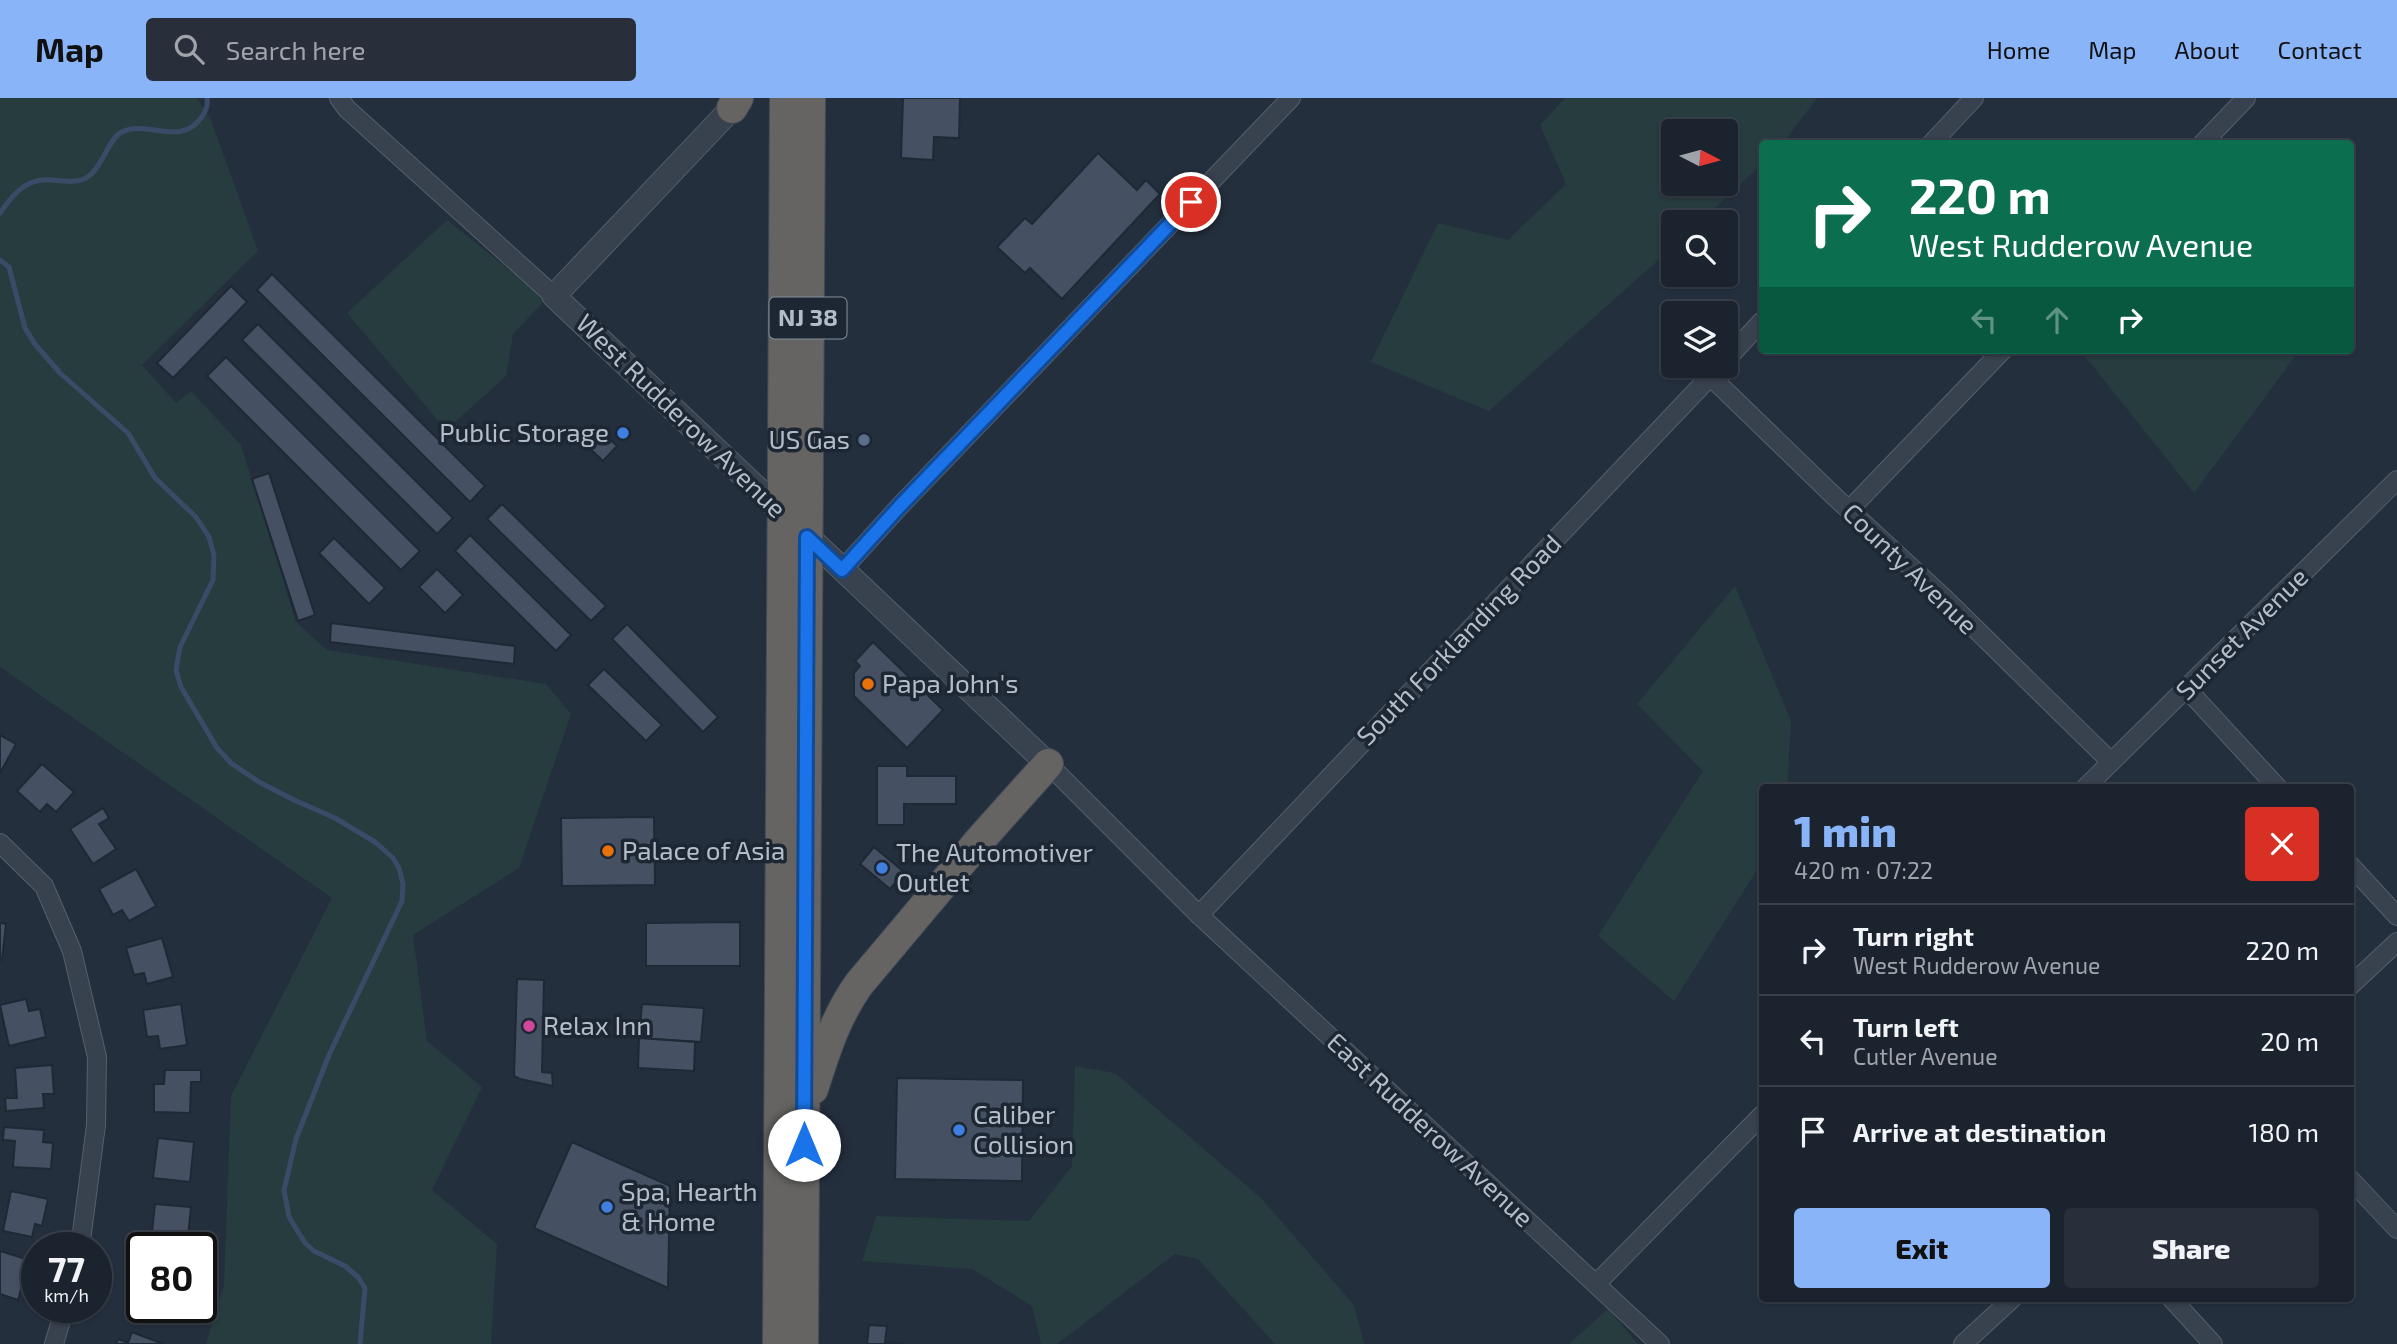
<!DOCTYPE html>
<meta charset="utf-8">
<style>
:root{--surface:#1b232e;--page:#282f3a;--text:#f1f3f6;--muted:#a0a4aa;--line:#39404a;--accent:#8ab4f8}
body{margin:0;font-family:"Exo 2",sans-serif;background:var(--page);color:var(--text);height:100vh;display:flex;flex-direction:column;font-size:26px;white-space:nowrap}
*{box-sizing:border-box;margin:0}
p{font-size:23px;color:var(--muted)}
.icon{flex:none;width:38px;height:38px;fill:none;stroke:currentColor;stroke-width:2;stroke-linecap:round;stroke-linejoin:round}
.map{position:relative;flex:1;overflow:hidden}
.side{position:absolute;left:1759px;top:686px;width:595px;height:518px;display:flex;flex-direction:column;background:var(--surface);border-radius:7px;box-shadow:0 2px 5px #0004,0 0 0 2px var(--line)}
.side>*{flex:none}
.banner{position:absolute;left:1759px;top:42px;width:595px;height:214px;border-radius:7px;box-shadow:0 2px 5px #0004,0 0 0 2px var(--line);background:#0b6e4f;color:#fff;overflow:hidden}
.needle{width:46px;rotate:96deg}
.fabs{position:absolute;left:1661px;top:21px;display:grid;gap:14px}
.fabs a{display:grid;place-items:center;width:77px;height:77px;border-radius:7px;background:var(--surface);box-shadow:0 2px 5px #0004,0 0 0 2px var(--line);font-size:35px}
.speed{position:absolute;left:21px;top:1134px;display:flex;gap:14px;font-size:35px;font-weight:700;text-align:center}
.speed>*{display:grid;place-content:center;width:91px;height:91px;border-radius:50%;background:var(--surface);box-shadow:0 2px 5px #0004,0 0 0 2px var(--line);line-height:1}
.speed small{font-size:18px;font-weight:400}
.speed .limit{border:4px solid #111;border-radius:10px;background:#fff;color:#111}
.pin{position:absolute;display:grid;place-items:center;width:60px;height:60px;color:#fff;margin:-30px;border:4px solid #fff;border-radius:50%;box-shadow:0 2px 7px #0007}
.me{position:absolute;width:77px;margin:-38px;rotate:0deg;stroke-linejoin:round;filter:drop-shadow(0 0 5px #0008)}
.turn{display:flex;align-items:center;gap:24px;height:147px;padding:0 35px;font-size:32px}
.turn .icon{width:91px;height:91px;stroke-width:2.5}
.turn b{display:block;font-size:49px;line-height:60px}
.lanes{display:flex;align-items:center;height:66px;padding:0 35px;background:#0003;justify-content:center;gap:35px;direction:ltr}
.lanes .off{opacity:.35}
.round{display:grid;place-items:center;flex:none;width:74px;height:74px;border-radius:7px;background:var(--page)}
.overview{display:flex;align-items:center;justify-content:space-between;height:119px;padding:0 35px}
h1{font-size:42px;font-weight:800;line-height:52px;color:var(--accent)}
.cta{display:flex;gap:14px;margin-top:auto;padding:14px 35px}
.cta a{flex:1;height:80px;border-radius:7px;background:var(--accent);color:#111;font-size:28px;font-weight:800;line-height:80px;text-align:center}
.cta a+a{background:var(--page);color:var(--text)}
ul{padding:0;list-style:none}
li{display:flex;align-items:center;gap:21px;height:91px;padding:0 35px;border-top:2px solid var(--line)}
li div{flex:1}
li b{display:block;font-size:26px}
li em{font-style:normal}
header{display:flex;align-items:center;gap:42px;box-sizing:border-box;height:98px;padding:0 35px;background:var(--accent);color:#111}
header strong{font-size:33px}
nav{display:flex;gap:38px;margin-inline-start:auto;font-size:24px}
.search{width:490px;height:63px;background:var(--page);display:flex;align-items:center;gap:18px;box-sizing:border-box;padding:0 24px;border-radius:7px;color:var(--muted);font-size:26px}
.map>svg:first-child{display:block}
</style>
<header>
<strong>Map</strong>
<div class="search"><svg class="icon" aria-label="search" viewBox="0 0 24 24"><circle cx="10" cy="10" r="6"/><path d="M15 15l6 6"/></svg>Search here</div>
<nav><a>Home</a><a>Map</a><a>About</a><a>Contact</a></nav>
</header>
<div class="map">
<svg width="2397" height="1246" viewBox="0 0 2397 1246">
<rect width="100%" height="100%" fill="#242f3e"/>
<!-- green -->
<g fill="#263c3f" fill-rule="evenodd">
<path d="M 0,0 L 197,0 L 211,22 L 258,153 L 142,267 L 176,305 L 191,293 L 241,347 L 296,524 L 327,552 L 546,586 L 571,616 L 519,770 L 413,837 L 427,943 L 482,989 L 432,1092 L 497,1146 L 491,1246 L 206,1246 L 224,1187 L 231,998 L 332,800 L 0,569 Z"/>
<path d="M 1565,0 L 1817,0 L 1783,45 L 1762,46 L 1762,66 L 1700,124 L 1673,124 L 1673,149 L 1489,313 L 1371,264 L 1438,125 L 1508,142 L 1566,86 L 1540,27 ZM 1673,33 L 1726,33 L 1726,86 L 1673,86 Z"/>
<path d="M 447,122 L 546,201 L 513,236 L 506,278 L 446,332 L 347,215 Z"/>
<path d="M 2080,252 L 2298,252 L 2299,253 L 2194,395 Z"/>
<path d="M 1735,488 L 1791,623 L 1787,689 L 1762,690 L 1762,764 L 1674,903 L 1598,838 L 1703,673 L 1637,606 Z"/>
<path d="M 1075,968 L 1115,975 L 1261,1100 L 1354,1207 L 1364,1246 L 1275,1246 L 1198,1161 L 1175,1156 L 1057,1246 L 1041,1246 L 1032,1208 L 972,1171 L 862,1163 L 876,1118 L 1029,1123 L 1072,1068 Z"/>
<path d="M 1608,1211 L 1638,1246 L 1569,1246 Z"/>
</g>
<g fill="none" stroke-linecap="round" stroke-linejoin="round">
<!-- stream -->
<g stroke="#394c67" stroke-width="5">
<path d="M 0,115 C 13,96 27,79 52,82 C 62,83 74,85 84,81 C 101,74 108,42 120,35 C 147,20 179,50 201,20 C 206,13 208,8 207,0"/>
<path d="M 0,162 L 9,169 L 25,230 L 34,245 L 60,275 L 128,335 L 155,380 L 196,419 L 209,439 L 214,457 L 213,482 L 180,549 L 176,572 L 181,589 L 217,650 L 231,665 L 259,684 L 294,702 L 335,720 L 375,744 L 393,760 L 399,770 L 403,786 L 402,803 L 329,957 L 296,1041 L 284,1092 L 289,1119 L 305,1145 L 314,1153 L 345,1168 L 358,1179 L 365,1190 L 360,1246"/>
</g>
</g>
<!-- building -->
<g fill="#455162" stroke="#1f2835" stroke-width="2">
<path d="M 903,0 L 960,0 L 959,40 L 934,39 L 933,62 L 901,60 Z"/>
<path d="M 1098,55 L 1137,92 L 1146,82 L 1160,96 L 1062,201 L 1030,170 L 1025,175 L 997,149 L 1025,120 L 1032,126 Z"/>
<path d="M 272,176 L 485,388 L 470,404 L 257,192 Z"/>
<path d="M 231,188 L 247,204 L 173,280 L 157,265 Z"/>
<path d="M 258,226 L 453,420 L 437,436 L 242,242 Z"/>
<path d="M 226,259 L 420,453 L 401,472 L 207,278 Z"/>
<path d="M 594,326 L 617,348 L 603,363 L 580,341 Z"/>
<path d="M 269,375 L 315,517 L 298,523 L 252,381 Z"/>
<path d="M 502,406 L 606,508 L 591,523 L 487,421 Z"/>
<path d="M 470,437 L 571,537 L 556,553 L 455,453 Z"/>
<path d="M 334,440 L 385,490 L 369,506 L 319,455 Z"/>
<path d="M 437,471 L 463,497 L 445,515 L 419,489 Z"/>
<path d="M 331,525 L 515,548 L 514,566 L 330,544 Z"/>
<path d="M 627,526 L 718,619 L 703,634 L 612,541 Z"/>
<path d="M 873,544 L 943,612 L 907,650 L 854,598 L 854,575 L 860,568 L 855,563 Z"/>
<path d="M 604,571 L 662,627 L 646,643 L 588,587 Z"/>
<path d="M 0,637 L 16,646 L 0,675 Z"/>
<path d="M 42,666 L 74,694 L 56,714 L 47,706 L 40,714 L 17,693 Z"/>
<path d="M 877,668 L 907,668 L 907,678 L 956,678 L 956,706 L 904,706 L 904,727 L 877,727 Z"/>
<path d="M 103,710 L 109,720 L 99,726 L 116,751 L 93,766 L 70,731 Z"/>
<path d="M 654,719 L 655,787 L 562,788 L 561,720 Z"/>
<path d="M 874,749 L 904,774 L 890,791 L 860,766 Z"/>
<path d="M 136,771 L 156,808 L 129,823 L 122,812 L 113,817 L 99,791 Z"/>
<path d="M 740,824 L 740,868 L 646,868 L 646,825 Z"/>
<path d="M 0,825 L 6,826 L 2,862 L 0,862 Z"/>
<path d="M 162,840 L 173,879 L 147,886 L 144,875 L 134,877 L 126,850 Z"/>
<path d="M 517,881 L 544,882 L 542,974 L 552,975 L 553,988 L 520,981 L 514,978 Z"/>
<path d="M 26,901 L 29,913 L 40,911 L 46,939 L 9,948 L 0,907 Z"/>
<path d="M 181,906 L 187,947 L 160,951 L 158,938 L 147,939 L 143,912 Z"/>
<path d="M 642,906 L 704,910 L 701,944 L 639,940 Z"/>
<path d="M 639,940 L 695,944 L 694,973 L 638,970 Z"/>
<path d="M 52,967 L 54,996 L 43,996 L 44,1010 L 6,1013 L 5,1000 L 17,1000 L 15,970 Z"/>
<path d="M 165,972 L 201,972 L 201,984 L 191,984 L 190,1015 L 154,1014 L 154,986 L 164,986 Z"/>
<path d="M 897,980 L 1023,982 L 1022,1083 L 895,1081 Z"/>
<path d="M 4,1029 L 44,1032 L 43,1044 L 53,1045 L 51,1071 L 13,1069 L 15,1043 L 3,1042 Z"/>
<path d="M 158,1040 L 194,1044 L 190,1084 L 153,1080 Z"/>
<path d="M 572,1044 L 670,1088 L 668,1190 L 534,1130 Z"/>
<path d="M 11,1093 L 48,1101 L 42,1128 L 35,1126 L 32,1139 L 3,1133 Z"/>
<path d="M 155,1106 L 191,1109 L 187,1148 L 151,1144 Z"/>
<path d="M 0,1153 L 29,1162 L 18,1202 L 0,1196 Z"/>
<path d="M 142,1170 L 142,1198 L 134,1196 Z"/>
<path d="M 142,1206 L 142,1209 L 169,1209 L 166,1219 L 140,1211 Z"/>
<path d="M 869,1227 L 887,1228 L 885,1244 L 905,1246 L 867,1246 Z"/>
<path d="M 132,1234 L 163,1246 L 116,1246 L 118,1241 L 128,1245 Z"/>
</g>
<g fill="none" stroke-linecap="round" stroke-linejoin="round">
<!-- minor casing -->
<g stroke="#565f6c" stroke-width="20">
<g id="minor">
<path d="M 339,0 L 347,11 L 554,198"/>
<path d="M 1931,46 L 1974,0"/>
<path d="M 2202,46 L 2246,0"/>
<path d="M 1726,262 L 1762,223"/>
<path d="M 1710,278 L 1836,400 L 1941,497 L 2111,664"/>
<path d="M 1849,412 L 2003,252"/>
<path d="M 842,472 L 899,409 L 1291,0"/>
<path d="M 2187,591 L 2278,690"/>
<path d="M 1048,666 L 1199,817 L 1660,1246"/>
<path d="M 2085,690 L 2397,382"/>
<path d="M 0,745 L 44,788 L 72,853 L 97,959 L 96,1027 L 80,1150"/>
<path d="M 2350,767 L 2397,818"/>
<path d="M 1199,817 L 1720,268"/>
<path d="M 2350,888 L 2397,844"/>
<path d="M 2350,1081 L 2397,1131"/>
<path d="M 1596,1186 L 1762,1017"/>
<path d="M 2171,1200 L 2213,1246"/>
<path d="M 54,1246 L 65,1209"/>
<path d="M 1963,1246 L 2013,1200"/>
</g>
</g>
<!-- tertiary casing -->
<g stroke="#565f6c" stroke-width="25">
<path id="tertiary" d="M 732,10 L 554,198 L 1048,666"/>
</g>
<!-- trunk casing -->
<g stroke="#434c59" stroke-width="32">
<g id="trunk">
<path d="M 732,10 L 738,0"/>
<path d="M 813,991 C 825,953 836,918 859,886 L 980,742 L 1048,666"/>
<path d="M 778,1246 L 785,0"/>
<path d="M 803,1246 L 810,0"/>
</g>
</g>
<!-- minor -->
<use href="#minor" stroke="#38414e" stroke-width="18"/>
<!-- tertiary -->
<use href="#tertiary" stroke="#38414e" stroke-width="23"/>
<!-- trunk -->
<use href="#trunk" stroke="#656462" stroke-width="30"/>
</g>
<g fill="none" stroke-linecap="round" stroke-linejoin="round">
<!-- route casing -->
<g stroke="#114b97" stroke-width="18">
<path id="route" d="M 804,1047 L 807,439 L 842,472 L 899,409 L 1191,104"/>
</g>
<!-- route -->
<use href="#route" stroke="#1a73e8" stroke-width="12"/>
</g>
<!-- markers -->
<g fill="#3f7fe0" stroke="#1d2633" stroke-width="2.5">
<circle cx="623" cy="335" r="7"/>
<circle cx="882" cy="770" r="7"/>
<circle cx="959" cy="1032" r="7"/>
<circle cx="607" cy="1109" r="7"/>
</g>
<circle fill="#5c6f8a" stroke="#1d2633" stroke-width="2.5" cx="864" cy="342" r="7"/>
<g fill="#e8710a" stroke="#1d2633" stroke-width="2.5">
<circle cx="868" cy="586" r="7"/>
<circle cx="608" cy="753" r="7"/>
</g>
<circle fill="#d1479c" stroke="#1d2633" stroke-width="2.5" cx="529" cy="928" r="7"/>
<g text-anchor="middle" stroke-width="7" stroke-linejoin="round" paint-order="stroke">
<!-- shield labels -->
<rect fill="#1d2633" stroke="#878f9c" stroke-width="2" x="769.5" y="199.5" width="77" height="41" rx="5"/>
<g font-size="24" font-weight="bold" fill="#b4bcc9">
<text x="808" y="228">NJ 38</text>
</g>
<!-- street labels -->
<g font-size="26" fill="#b4bcc9" stroke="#1d2633">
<text transform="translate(681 318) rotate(44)" y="9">West Rudderow Avenue</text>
<text transform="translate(1910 471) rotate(44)" y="9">County Avenue</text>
<text transform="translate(2242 536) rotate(-45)" y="9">Sunset Avenue</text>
<text transform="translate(1459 542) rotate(-46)" y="9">South Forklanding Road</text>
<text transform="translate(1430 1032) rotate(43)" y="9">East Rudderow Avenue</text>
</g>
<!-- poi labels -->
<g font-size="26" fill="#b4bcc9" stroke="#1d2633" text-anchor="start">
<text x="609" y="344" text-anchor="end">Public Storage</text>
<text x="850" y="351" text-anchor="end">US Gas</text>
<text x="882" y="595">Papa John's</text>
<text x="622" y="762">Palace of Asia</text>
<text x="896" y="764">The Automotiver<tspan x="896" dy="30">Outlet</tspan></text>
<text x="543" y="937">Relax Inn</text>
<text x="973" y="1026">Caliber<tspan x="973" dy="30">Collision</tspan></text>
<text x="621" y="1103">Spa, Hearth<tspan x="621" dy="30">&amp; Home</tspan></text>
</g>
</g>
</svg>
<div class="fabs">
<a><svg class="needle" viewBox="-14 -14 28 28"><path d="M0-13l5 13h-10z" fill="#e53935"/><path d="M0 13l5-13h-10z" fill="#a0a4aa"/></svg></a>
<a><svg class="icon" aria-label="search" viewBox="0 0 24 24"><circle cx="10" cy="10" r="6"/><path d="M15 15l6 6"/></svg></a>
<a><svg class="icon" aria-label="layers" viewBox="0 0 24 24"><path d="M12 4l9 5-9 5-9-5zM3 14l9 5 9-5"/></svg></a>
</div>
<div class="speed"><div>77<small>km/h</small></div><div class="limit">80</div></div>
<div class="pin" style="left:1191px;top:104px;background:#d93025"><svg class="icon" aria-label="arrive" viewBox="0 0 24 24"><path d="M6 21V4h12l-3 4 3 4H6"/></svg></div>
<svg class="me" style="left:804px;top:1047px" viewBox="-20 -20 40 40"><circle r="19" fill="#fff"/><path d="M0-13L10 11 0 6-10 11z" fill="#1a73e8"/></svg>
<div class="banner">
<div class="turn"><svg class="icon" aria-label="right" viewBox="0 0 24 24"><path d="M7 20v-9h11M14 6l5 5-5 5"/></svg><div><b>220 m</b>West Rudderow Avenue</div></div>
<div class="lanes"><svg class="icon off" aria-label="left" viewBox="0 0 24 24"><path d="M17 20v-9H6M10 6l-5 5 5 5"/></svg><svg class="icon off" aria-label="ahead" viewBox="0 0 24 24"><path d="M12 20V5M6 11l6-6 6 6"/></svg><svg class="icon" aria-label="right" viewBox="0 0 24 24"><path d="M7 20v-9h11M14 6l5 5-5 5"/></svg></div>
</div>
<section class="side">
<div class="overview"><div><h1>1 min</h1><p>420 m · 07:22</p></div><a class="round" style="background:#d93025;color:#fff"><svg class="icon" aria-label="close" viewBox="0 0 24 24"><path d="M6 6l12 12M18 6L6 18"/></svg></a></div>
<ul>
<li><svg class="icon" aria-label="right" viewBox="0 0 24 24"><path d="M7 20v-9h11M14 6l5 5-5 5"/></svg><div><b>Turn right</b><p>West Rudderow Avenue</p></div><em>220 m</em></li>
<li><svg class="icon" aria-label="left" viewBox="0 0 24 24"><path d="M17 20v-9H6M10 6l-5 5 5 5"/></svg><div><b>Turn left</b><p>Cutler Avenue</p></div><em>20 m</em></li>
<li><svg class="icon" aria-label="arrive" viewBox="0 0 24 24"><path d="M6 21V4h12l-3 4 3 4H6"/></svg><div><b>Arrive at destination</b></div><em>180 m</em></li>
</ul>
<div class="cta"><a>Exit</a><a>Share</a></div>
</section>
</div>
